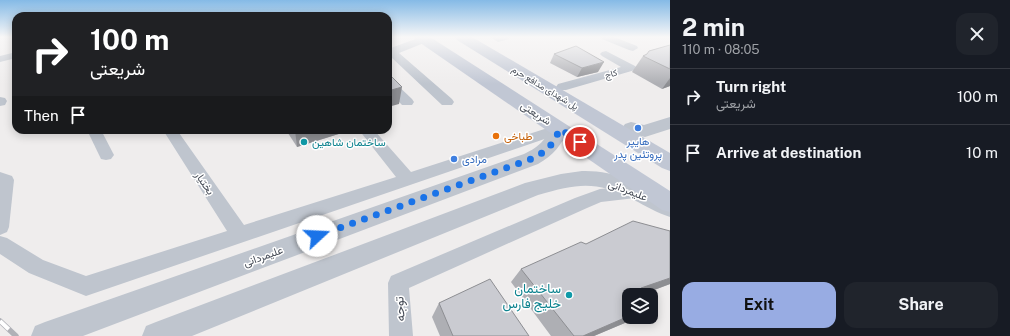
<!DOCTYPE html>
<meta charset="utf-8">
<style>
:root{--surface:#171b24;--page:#20242c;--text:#f1f3f6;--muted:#9ea1a6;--line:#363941;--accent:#98ace3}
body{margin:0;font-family:"Public Sans",Vazirmatn,sans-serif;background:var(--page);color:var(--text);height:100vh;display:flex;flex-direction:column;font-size:15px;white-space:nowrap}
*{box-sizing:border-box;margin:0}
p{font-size:13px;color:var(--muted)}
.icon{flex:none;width:22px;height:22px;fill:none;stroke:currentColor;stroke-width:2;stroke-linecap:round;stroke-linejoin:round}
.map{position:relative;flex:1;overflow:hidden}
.panel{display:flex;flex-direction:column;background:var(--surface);width:340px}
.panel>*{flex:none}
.banner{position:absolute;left:12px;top:12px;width:380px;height:122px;border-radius:12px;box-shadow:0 2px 10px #0003;background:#202124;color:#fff;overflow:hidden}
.fabs{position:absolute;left:622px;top:288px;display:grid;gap:8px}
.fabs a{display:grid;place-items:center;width:36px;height:36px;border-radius:8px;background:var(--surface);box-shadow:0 2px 10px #0003;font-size:20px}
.pin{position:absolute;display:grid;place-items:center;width:34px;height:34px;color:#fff;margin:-17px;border:2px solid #fff;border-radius:50%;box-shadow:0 1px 4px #0007}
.me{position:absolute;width:44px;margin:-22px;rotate:70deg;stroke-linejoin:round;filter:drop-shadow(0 0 3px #0008)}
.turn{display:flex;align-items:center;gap:14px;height:84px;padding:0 12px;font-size:18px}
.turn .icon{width:52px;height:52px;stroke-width:2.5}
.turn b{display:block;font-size:28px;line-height:34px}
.then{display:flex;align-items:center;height:38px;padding:0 12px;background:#0003;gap:8px;font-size:15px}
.round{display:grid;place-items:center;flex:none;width:42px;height:42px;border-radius:12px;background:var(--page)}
.headline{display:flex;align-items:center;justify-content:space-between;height:68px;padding:0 12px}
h1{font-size:24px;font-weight:700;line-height:30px}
.action{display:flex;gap:8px;margin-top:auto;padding:8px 12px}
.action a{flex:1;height:46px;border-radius:12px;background:var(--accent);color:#111;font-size:16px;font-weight:700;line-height:46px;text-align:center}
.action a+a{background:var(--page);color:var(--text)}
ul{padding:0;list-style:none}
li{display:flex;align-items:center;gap:12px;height:56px;padding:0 12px;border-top:1px solid var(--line)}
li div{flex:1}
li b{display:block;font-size:15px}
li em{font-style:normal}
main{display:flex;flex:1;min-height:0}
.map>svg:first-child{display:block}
</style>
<main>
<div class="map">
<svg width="670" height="336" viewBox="0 0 670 336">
<rect width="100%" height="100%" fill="#efeded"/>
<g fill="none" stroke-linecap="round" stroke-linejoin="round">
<!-- minor -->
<g fill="#bfc5ce" fill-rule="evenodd">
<path d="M 421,37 L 429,37 L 430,39 L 429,41 L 399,53 L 452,99 L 454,102 L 452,105 L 442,105 L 390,56 L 388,56 L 388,49 Z"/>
<path d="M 490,37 L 510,37 L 509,39 L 498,42 Z"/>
<path d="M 601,37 L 614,37 L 637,46 L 638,48 L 633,51 L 629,50 L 602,39 Z"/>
<path d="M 606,51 L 635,66 L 637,68 L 635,70 L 566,90 L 558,90 L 556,87 L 558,84 L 621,67 L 602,56 L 600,54 L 602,52 Z"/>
<path d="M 16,52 L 16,58 L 0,62 L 0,56 Z"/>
<path d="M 388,79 L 392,80 L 412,99 L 414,102 L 412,105 L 402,105 L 388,90 Z"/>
<path d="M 0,97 L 5,98 L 7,101 L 5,105 L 0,106 Z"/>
<path d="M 560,124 L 565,126 L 567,129 L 565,132 L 86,296 L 29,273 L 0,254 L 0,236 L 7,238 L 43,260 L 86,276 L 227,231 L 163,130 L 177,130 L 244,225 L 396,177 L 359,130 L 374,130 L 411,172 Z"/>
<path d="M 87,130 L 101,130 L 114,155 L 111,159 L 106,160 L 101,159 Z"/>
<path d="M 0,172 L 12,176 L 14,180 L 9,227 L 7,232 L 0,235 Z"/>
<path d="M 638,185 L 644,187 L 647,192 L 644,197 L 601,202 L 587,208 L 409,288 L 413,336 L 389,336 L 388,283 L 391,276 L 575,198 L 600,189 Z"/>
</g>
<!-- tertiary -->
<g fill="#bfc5ce" fill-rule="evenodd">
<path d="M 670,117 L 670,129 L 645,137 L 625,132 L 622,128 L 625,124 L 631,122 L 644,125 Z"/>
<path d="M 560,123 L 566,125 L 569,129 C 561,145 554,155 538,164 L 83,336 L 31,336 L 35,326 L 45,322 L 524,154 C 541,146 544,140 554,125 Z"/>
<path d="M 582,171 C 614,170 642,184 670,198 L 670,217 C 657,213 646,206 634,200 C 595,180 578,184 538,195 L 192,336 L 142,336 L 146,326 L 156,322 L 525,183 L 561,174 Z"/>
</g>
<!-- secondary -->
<g fill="#c1c7d4" fill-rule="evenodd">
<path d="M 414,37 L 430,37 L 670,191 L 670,212 L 662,210 L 416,40 Z"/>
<path d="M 455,37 L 472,37 L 670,153 L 670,171 L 662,168 L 457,40 Z"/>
</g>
<!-- rail casing -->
<g stroke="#b0b1b7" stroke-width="5.5">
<path id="rail" d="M 0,321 L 16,336"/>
</g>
<!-- rail -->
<use href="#rail" stroke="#fff" stroke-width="4" stroke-dasharray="12" stroke-linecap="butt"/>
</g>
<!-- wall -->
<g fill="#aeafb4">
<path d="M 670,45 L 670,86 L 662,89 L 632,72 L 643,56 L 647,55 L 649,51 Z"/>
<path d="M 554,54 L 598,72 L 577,77 L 550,63 Z"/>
<path d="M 286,130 L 345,130 L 345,132 L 297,147 Z"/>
<path d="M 670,231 L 670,284 L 646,293 L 629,317 L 639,317 L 594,336 L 551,336 L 511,282 L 521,269 L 586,244 Z"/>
<path d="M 439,303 L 529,336 L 440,336 L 432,317 Z"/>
</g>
<!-- shaded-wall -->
<g fill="#8d8e92">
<path d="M 604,62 L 598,72 L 577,77 L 582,68 Z"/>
<path d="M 670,78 L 670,86 L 662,89 Z"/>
<path d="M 402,87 L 399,104 L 388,107 L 388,91 Z"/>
<path d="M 295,130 L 345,130 L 345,132 L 297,147 Z"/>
<path d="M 670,278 L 670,284 L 641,295 L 641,288 Z"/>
<path d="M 629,316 L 629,317 L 639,317 L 594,336 L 583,336 Z"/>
</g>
<!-- building -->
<g fill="#cacbd1" stroke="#8d8e92">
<path d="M 670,45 L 670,69 L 643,56 L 647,54 L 649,51 Z"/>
<path d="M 576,46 L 604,62 L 582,68 L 554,54 Z"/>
<path d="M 388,65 L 389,74 L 402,87 L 388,91 Z"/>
<path d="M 633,221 L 670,231 L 670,278 L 641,288 L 647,295 L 629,295 L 629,316 L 583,336 L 574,336 L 521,269 L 581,242 L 586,244 Z"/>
<path d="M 490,279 L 529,336 L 453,336 L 439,303 Z"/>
<path d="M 651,299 L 657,305 L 651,307 Z"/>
</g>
<!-- sky -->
<linearGradient id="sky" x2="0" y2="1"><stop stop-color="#85bae6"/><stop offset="0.44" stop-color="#f8f7f7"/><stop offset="1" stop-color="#f8f7f7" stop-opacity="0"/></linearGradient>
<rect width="670" height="84" fill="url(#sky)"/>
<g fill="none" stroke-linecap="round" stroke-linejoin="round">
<!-- route -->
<path stroke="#1a73e8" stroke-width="7" stroke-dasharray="0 12.6" d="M 317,236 L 531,159 C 549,150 551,147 560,129 L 580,142"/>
</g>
<!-- markers -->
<g fill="#3f7fe0" stroke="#fff" stroke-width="1.5">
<circle cx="638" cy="128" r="4"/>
<circle cx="454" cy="159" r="4"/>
</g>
<circle fill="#e8710a" stroke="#fff" stroke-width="1.5" cx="496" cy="136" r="4"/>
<g fill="#0f9aa8" stroke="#fff" stroke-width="1.5">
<circle cx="304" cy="142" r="4"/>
<circle cx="569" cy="295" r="4"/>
</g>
<g text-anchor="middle" stroke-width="3" stroke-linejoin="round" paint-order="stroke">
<!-- far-street labels -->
<g font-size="9" fill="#474d58" stroke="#fff">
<text transform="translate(611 74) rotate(-15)" y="3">کاج</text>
<text transform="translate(545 88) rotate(31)" y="3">پل شهدای مدافع حرم</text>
</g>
<!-- street labels -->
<g font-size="11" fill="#474d58" stroke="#fff">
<text transform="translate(536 113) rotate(33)" y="4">شریعتی</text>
<text transform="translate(205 183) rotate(56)" y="4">بختیار</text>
<text transform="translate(628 190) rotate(21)" y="4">علیمردانی</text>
<text transform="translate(263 256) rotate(-20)" y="4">علیمردانی</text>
</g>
<!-- food labels -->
<g font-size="11" fill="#c56008" stroke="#fff" text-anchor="start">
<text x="504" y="140">طباخی</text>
</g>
<!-- shop labels -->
<g font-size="11" fill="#366cbe" stroke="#fff">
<text x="638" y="145">هایپر<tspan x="638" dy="13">پروتئین پدر</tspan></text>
<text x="462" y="163" text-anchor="start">مرادی</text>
</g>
<!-- culture labels -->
<g font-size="11" fill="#0d838f" stroke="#fff" text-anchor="start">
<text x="312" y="146">ساختمان شاهین</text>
</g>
<!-- near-culture labels -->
<g font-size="13" fill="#0d838f" stroke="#fff" text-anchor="end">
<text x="561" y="293">ساختمان<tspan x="561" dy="15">خلیج فارس</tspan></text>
</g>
<!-- near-street labels -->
<g font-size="13" fill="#474d58" stroke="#fff">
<text transform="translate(399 309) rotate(-93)" y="5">توجه</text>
</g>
</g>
</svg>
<div class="fabs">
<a><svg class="icon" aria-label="layers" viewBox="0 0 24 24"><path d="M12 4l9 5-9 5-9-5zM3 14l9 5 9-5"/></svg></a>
</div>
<div class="pin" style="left:580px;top:142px;background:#d93025"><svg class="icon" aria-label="arrive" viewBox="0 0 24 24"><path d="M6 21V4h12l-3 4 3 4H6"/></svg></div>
<svg class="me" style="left:317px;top:236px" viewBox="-20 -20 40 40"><circle r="19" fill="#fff"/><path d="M0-13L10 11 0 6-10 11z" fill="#1a73e8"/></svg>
<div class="banner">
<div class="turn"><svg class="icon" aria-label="right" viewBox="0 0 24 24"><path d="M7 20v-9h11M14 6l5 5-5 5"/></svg><div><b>100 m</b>شریعتی</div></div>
<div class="then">Then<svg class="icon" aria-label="arrive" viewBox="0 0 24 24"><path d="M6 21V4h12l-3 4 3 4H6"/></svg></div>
</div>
</div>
<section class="panel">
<div class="headline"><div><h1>2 min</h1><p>110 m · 08:05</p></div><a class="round"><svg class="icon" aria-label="close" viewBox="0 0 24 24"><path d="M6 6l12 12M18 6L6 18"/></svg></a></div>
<ul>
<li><svg class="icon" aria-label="right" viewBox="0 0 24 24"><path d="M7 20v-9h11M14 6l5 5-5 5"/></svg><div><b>Turn right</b><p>شریعتی</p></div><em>100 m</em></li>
<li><svg class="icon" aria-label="arrive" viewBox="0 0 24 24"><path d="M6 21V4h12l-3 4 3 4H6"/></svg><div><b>Arrive at destination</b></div><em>10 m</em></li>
</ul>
<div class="action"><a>Exit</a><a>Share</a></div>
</section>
</main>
